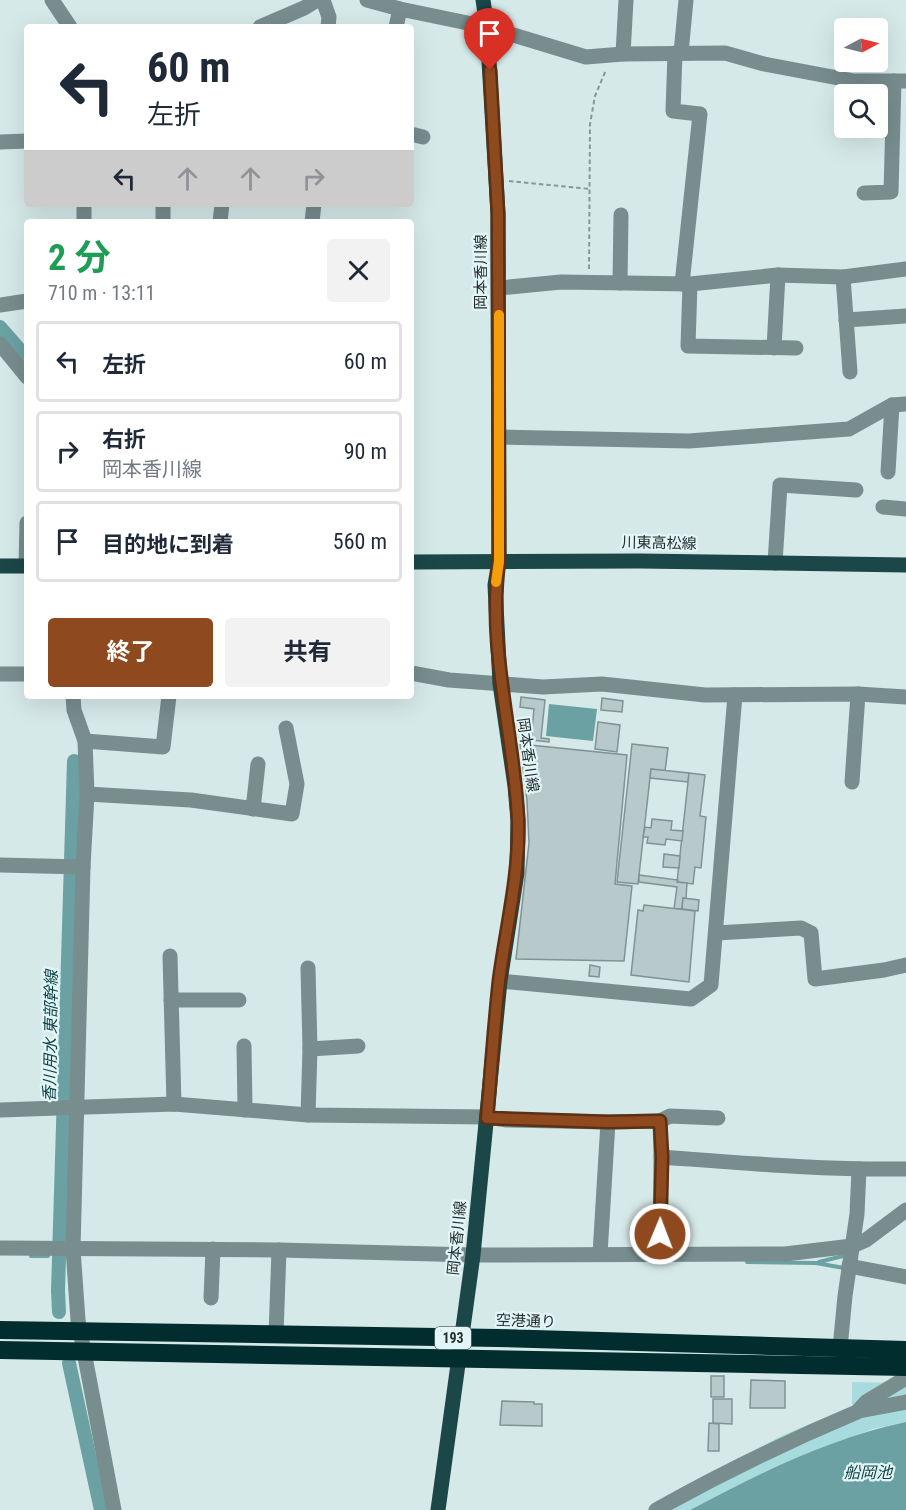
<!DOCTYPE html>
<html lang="ja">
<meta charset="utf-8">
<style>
:root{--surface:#fff;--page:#f2f2f3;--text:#1f2937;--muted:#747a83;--line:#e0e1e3;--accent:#8e4a1e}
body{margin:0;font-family:"Roboto Condensed","Noto Sans JP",sans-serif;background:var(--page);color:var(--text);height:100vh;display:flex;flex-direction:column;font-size:22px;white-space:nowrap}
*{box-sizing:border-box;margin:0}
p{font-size:20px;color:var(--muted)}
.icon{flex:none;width:33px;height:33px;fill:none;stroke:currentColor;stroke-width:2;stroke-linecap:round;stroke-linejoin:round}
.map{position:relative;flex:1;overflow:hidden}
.sheet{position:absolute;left:24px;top:219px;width:390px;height:480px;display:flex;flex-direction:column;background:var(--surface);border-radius:6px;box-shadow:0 6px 24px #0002}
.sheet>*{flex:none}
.hud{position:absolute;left:24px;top:24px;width:390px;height:183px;border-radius:6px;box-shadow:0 6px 24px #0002;background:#fff;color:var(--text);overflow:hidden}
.needle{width:39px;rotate:83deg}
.tools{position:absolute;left:834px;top:18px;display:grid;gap:12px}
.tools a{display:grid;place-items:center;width:54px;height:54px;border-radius:6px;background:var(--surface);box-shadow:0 6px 24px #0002;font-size:30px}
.pin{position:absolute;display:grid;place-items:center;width:51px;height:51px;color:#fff;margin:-62px -26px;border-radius:50% 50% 50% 0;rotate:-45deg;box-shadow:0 0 6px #0007}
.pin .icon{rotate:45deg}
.me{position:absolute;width:66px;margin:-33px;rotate:1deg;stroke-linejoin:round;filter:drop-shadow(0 0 4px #0008)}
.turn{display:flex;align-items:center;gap:21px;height:126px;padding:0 24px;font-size:27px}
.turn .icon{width:78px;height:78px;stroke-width:2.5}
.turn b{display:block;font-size:42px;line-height:51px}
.lanes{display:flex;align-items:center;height:57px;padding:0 24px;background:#0003;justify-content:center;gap:30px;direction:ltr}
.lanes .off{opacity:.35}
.round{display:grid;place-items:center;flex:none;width:63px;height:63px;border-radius:6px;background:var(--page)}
.summary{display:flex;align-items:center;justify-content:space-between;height:102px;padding:0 24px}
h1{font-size:36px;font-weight:700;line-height:45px;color:#1e9e55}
.cta{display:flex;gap:12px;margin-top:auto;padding:12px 24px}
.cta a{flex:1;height:69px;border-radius:6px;background:var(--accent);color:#fff;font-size:24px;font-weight:700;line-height:69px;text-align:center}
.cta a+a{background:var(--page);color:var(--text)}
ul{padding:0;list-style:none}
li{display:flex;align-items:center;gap:18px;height:81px;margin:0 12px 9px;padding:0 12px;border:3px solid var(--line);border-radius:6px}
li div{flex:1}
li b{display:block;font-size:22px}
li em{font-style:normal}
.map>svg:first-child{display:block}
</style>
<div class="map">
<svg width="906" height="1510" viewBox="0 0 906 1510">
<rect width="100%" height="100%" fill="#d6e9e9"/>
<!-- green -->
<path fill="#a7dbde" d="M 852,1382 L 906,1383 L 906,1422 L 872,1429 L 746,1481 L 690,1510 L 648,1510 L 779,1437 L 852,1406 Z"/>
<!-- water -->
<g fill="#6ca1a4">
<path d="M 549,704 L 597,709 L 593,741 L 546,736 Z"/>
<path d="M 906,1422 L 906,1510 L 690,1510 C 758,1474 830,1438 906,1422 Z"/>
</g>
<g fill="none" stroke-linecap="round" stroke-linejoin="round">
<!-- stream -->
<g stroke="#6ca1a4" stroke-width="4">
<path d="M 31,1256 L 48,1256"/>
<path d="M 747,1262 L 816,1263 L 844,1268"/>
<path d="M 819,1262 L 847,1255"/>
</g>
<!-- canal -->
<g stroke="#6ca1a4" stroke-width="14">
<path d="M 0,327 L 27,358"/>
<path d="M 59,1312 L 58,1291 L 74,761"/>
<path d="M 69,1363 L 101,1510"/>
</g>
</g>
<!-- building -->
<g fill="#b7c9ca" stroke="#819293" stroke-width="1.5">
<path d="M 521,697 L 545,700 L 541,738 L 549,739 L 549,742 L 531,740 L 534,709 L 520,707 Z"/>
<path d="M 602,698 L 623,701 L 622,712 L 601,710 Z"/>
<path d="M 598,722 L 620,725 L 617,752 L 595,749 Z"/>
<path d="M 520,744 L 627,755 L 615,884 L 632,886 L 624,961 L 516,959 L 529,843 L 527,801 Z"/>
<path d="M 632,744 L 668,748 L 665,771 L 651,769 L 638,884 L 617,882 Z"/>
<path d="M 651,769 L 689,773 L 688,782 L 650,778 Z"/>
<path d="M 689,773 L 705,775 L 700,816 L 706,817 L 701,868 L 695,867 L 693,884 L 677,882 Z"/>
<path d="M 652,819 L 672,821 L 671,830 L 683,831 L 682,841 L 666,839 L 665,845 L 647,843 L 648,837 L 643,837 L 645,827 L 651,828 Z"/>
<path d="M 664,854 L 680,856 L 679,868 L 663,867 Z"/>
<path d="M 639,875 L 678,880 L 677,882 L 687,883 L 686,899 L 683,898 L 682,909 L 674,909 L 677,887 L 639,882 Z"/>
<path d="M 683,898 L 699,900 L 698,911 L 682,909 Z"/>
<path d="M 644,905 L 695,911 L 689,982 L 631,975 L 638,910 L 643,911 Z"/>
<path d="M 590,965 L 600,967 L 599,977 L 589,976 Z"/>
<rect x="711" y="1376" width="13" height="21"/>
<path d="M 751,1380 L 785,1381 L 785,1408 L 750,1408 Z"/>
<path d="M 713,1399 L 732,1399 L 732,1424 L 713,1423 Z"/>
<path d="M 502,1401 L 534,1402 L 534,1404 L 542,1404 L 542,1426 L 500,1425 Z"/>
<path d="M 709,1423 L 719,1424 L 719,1451 L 708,1451 Z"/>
</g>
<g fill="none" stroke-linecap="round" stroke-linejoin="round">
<!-- path -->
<g stroke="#889696" stroke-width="2" stroke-dasharray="4.5 3" stroke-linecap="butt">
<path d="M 509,181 L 590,189"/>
<path d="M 589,269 L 590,124 L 595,96 L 606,70"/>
</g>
<!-- minor -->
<g stroke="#778d8e" stroke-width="15">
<path d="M 52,0 L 70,27"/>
<path d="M 323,0 L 329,17 L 328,27"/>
<path d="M 367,0 L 400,9 L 487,27 L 586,57 L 623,54 L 725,53 L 764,64 L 854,81 L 906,81"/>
<path d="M 260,27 L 304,8 L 317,0"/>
<path d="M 396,27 L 400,9"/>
<path d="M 675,53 L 673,111 L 700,114 L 682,284"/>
<path d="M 681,53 L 686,0"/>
<path d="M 623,54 L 626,0"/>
<path d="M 411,134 L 423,137"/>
<path d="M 0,142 L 27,141"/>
<path d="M 864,193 L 891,192 L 894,81"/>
<path d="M 84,204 L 84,222"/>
<path d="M 163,222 L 163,204"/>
<path d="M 220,222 L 222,204"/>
<path d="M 312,222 L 314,204"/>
<path d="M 843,277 L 850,372"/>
<path d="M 620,283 L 621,215"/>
<path d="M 690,284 L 688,346 L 796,348"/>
<path d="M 499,288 L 561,282 L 690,284 L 778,275 L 843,277 L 906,269"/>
<path d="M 0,305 L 27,301"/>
<path d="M 846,320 L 906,316"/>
<path d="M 0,344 L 27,377"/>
<path d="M 774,348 L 778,275"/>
<path d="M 499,437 L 689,441 L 849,429 L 892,405 L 906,404"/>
<path d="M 888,472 L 892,405"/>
<path d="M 883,507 L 906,509"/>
<path d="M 775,563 L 780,485 L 856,490"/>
<path d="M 26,566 L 27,523"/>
<path d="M 411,673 L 449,680 L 543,687 L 602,684 L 705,695 L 858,694 L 906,697"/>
<path d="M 0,674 L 27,674"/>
<path d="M 73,696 L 74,710 L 85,741 L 87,794 L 83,867 L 73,1249 L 78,1320 L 114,1510"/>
<path d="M 85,741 L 163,747 L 169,696"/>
<path d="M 852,782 L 858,694"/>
<path d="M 87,794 L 191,800 L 292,814 L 297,784 L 286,728"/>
<path d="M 253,809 L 258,764"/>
<path d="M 0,865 L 83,867"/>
<path d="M 716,933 L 801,928 L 811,933 L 815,979 L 884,970 L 906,965"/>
<path d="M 170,956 L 174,1104"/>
<path d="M 308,968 L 310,1049 L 308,1115"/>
<path d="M 500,981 L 691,999 L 711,985 L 735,695"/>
<path d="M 171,1000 L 239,1000"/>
<path d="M 244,1046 L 245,1110"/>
<path d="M 310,1049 L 358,1046"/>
<path d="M 0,1110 L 174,1104 L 308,1115 L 487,1117 L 507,1120 L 608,1122 L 660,1121"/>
<path d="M 661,1157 C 743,1163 824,1170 906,1169"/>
<path d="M 0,1248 L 279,1250 L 473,1255 L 785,1254 L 852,1246 L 866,1240 L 906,1210"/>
<path d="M 660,1253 L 661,1157 L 660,1121 L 670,1116 L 718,1118"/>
<path d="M 600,1254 L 608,1122"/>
<path d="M 849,1266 L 906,1277"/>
<path d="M 211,1298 L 213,1249"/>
<path d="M 276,1335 L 279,1250"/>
<path d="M 840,1348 L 845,1296 L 857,1214 L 859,1169"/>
<path d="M 859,1411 L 906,1402"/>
<path d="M 656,1510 C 722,1473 788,1441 857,1412 L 866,1402 L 906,1378"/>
</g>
<!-- major -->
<g stroke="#1b4749" stroke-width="15">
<path d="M 411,562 L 640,561 L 906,565"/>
<path d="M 0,566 L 27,566"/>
<path d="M 438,1510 L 473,1255 L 500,981 L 517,873 L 518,820 L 515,786 L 500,684 L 495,585 L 499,561 L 498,214 L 487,27 L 483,0"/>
</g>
<!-- highway -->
<g stroke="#022d2f" stroke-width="18">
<path d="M 0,1330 L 498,1338 L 906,1350"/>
<path d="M 0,1350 L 906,1367"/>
</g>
</g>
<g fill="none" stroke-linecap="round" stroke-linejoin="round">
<!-- route casing -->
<g stroke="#5c3014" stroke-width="15">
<path id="route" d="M 490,70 L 498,214 L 499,561 C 487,647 514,733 518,819 C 520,874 506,927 499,981 C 494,1027 491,1072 487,1118 L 608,1122 L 660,1121 L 662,1157 L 660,1234"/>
</g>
<!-- route -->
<use href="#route" stroke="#8e4a1e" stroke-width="10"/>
<!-- slow -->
<path stroke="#f59e0b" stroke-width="10" d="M 496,582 L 499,561 L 499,315"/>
</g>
<g text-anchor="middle" stroke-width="4.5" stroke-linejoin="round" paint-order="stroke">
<!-- shield labels -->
<rect fill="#e3f6f7" stroke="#5f696a" stroke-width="1.5" x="435" y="1327" width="36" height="22" rx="4.5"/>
<g font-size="14" font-weight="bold" fill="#262d2d">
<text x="453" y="1343">193</text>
</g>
<!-- street labels -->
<g font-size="15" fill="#262d2d" stroke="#e3f6f7">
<text transform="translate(481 272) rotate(-90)" y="5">岡本香川線</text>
<text transform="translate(659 543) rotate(1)" y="5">川東高松線</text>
<text transform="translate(528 755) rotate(82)" y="5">岡本香川線</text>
<text transform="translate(457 1238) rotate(-84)" y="5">岡本香川線</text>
<text transform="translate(526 1321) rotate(2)" y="5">空港通り</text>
</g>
<!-- water labels -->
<g font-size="16" font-style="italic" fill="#0b3e41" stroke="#e3f6f7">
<text transform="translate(50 1036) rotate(-89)" y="6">香川用水 東部幹線</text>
<text x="868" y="1478">船岡池</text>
</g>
</g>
</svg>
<div class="tools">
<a><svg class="needle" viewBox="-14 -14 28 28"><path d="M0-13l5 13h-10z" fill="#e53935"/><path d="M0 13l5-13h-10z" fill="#747a83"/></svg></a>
<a><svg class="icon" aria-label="search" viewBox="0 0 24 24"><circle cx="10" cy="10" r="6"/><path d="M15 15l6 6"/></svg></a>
</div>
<div class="pin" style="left:490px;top:70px;background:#d93025"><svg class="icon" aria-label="arrive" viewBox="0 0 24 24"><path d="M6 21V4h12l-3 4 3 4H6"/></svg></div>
<svg class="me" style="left:660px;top:1234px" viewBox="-20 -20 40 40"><circle r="17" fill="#8e4a1e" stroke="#fff" stroke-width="3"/><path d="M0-11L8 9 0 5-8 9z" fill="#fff"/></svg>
<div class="hud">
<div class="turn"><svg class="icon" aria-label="left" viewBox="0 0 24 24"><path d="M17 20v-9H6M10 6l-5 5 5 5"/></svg><div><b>60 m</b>左折</div></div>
<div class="lanes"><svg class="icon" aria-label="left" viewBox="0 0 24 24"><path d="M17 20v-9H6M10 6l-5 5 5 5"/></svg><svg class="icon off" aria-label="ahead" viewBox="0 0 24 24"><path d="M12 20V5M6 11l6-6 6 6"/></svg><svg class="icon off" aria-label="ahead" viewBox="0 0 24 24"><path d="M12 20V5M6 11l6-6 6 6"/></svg><svg class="icon off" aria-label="right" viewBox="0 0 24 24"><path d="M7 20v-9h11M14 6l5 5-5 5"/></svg></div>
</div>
<section class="sheet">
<div class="summary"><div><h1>2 分</h1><p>710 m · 13:11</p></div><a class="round"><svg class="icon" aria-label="close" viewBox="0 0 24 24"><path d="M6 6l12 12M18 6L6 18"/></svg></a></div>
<ul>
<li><svg class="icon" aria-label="left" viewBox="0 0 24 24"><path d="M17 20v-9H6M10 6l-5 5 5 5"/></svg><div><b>左折</b></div><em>60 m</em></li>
<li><svg class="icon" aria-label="right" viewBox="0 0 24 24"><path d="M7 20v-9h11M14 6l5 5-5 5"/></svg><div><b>右折</b><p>岡本香川線</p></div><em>90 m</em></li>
<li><svg class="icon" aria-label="arrive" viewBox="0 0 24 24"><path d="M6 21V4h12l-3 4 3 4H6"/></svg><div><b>目的地に到着</b></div><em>560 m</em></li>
</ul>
<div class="cta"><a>終了</a><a>共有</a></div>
</section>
</div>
